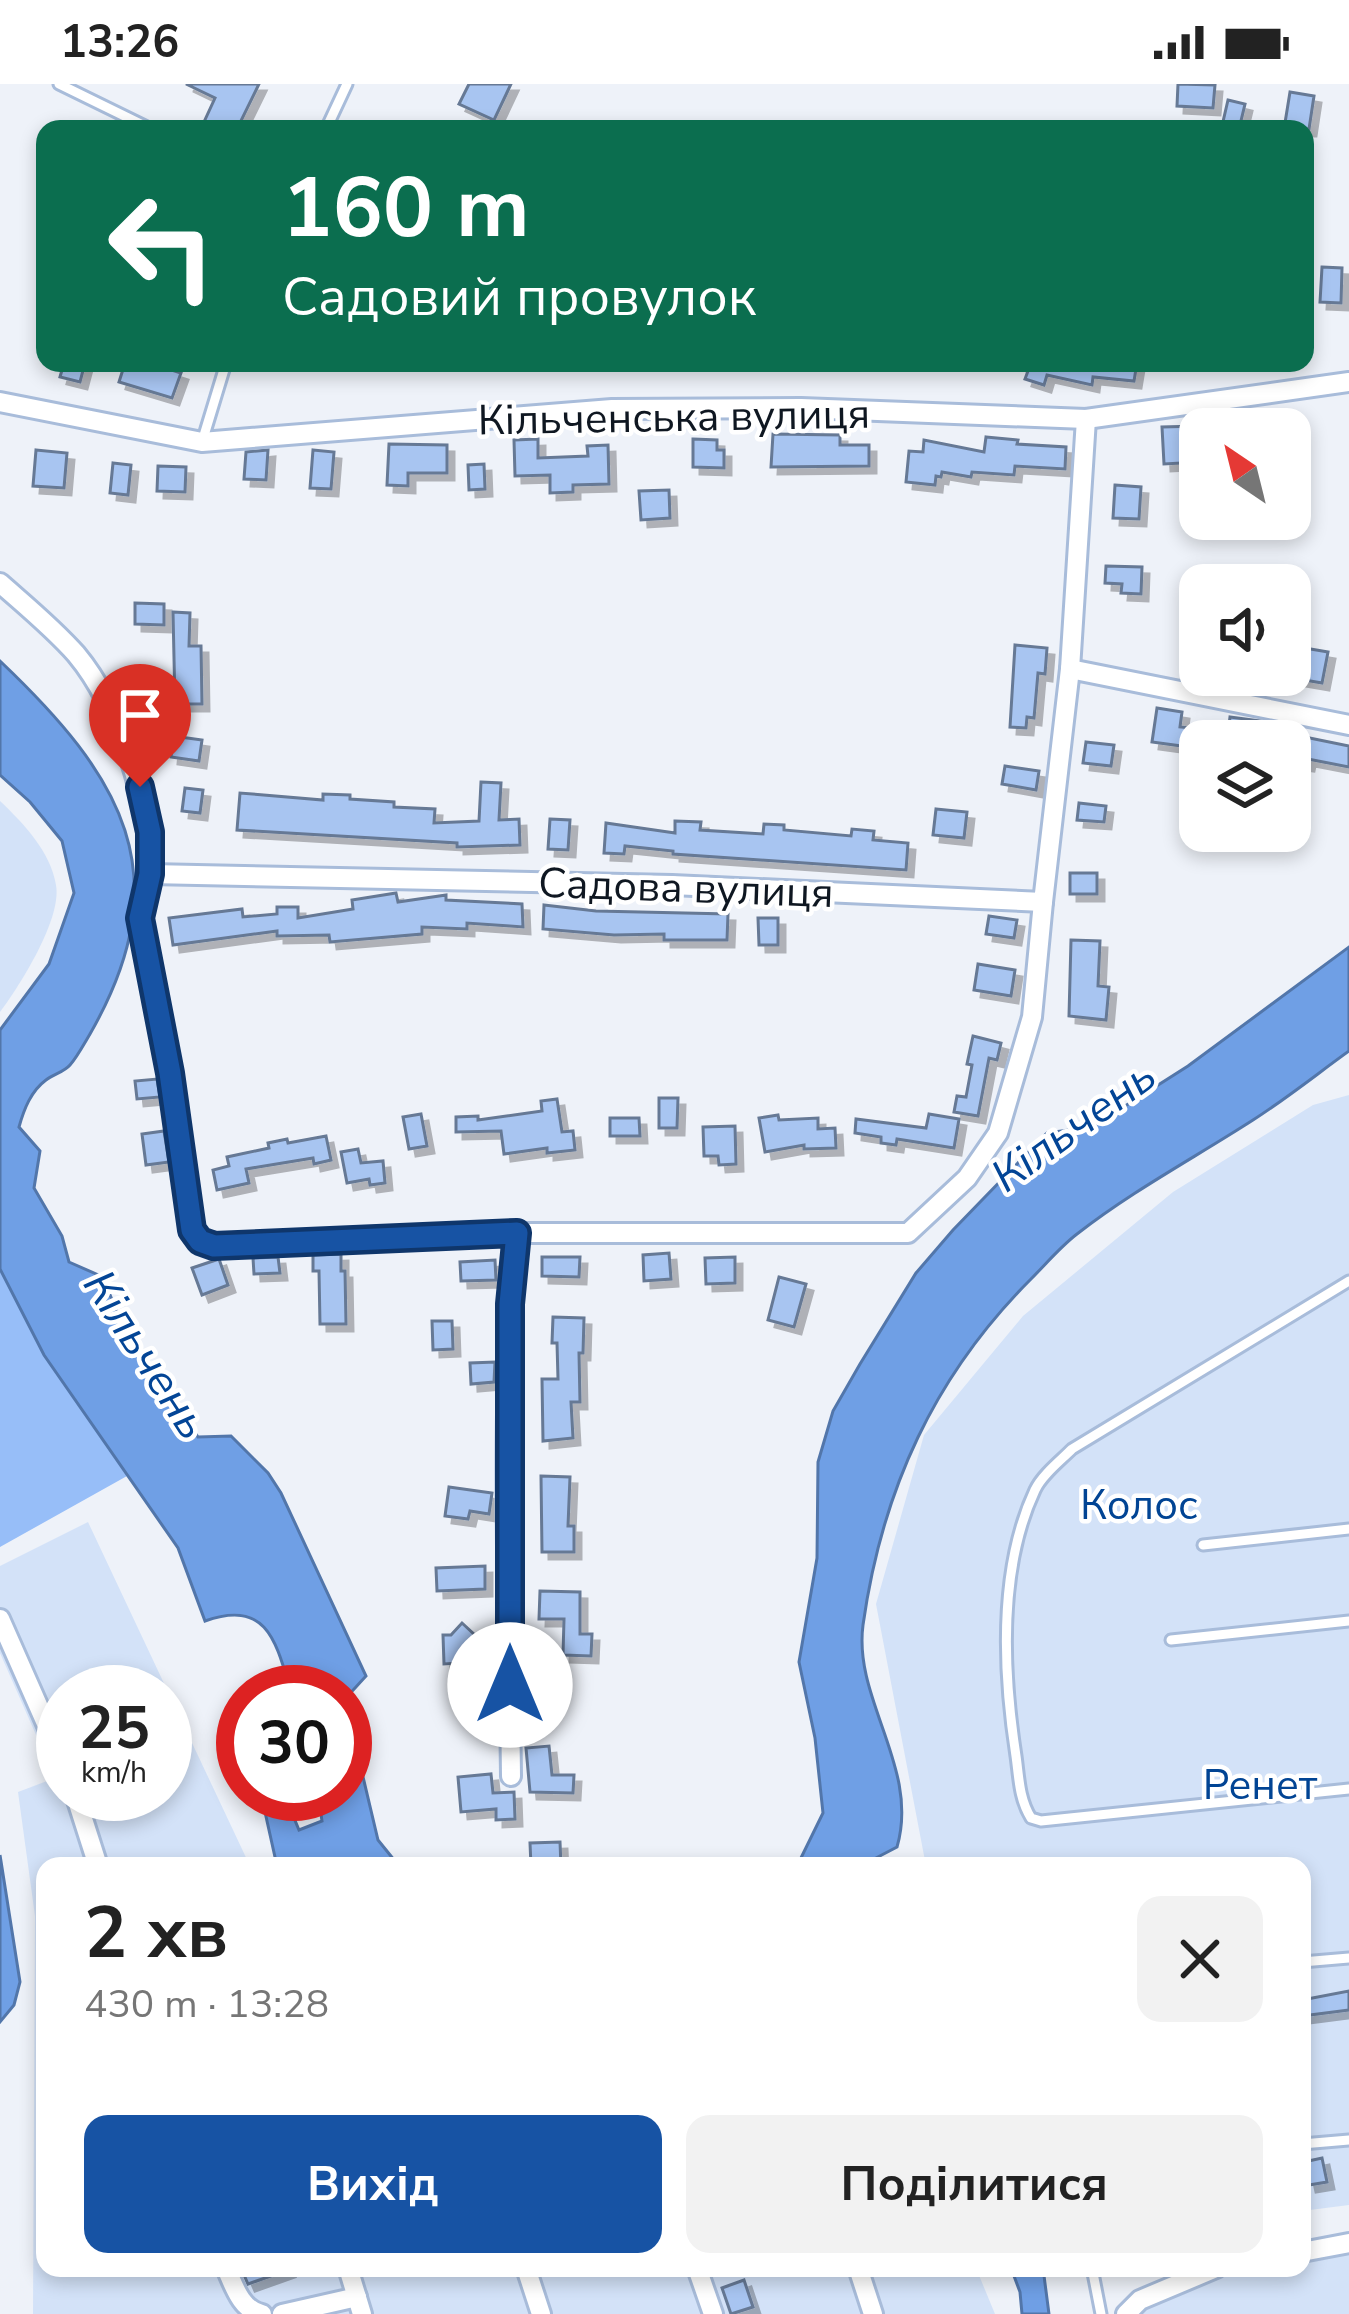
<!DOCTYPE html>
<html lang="uk">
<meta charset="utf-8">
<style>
:root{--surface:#fff;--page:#f2f2f2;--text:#222;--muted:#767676;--accent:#1753a4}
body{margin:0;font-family:"Nunito Sans",sans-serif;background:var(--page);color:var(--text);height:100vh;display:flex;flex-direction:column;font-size:45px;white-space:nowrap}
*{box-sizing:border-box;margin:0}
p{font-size:39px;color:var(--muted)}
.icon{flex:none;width:66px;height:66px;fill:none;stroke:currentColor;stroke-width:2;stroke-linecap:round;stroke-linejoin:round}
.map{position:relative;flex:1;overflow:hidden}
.details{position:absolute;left:36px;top:1773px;width:1275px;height:420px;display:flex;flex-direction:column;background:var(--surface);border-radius:24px;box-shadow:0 6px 18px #0003}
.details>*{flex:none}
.top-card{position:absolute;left:36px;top:36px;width:1278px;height:252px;border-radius:24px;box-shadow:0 6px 18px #0003;background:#0b6e4f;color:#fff;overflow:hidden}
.needle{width:78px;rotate:325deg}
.controls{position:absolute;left:1179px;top:324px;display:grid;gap:24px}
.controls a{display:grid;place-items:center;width:132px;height:132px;border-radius:24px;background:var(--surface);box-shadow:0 6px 18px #0003;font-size:60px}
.speed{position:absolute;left:36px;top:1581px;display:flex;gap:24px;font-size:60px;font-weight:700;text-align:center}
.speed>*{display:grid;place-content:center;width:156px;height:156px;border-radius:50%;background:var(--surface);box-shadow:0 6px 18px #0003;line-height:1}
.speed small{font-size:30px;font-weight:400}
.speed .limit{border:18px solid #d22;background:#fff;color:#111}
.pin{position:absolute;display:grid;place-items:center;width:102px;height:102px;color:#fff;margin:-123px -51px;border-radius:50% 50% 50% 0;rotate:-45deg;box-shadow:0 0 12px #0007}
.pin .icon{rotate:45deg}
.me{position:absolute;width:132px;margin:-66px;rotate:0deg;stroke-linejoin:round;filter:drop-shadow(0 0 9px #0008)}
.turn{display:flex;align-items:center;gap:42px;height:252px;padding:0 48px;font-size:54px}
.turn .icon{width:156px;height:156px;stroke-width:2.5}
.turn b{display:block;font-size:84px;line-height:102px}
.round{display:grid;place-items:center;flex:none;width:126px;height:126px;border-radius:24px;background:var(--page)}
.head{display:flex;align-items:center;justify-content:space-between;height:204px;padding:0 48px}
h1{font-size:72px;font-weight:700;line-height:90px}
.button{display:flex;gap:24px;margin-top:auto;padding:24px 48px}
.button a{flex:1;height:138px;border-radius:24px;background:var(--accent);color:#fff;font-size:48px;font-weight:700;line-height:138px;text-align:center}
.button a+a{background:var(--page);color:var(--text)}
.status{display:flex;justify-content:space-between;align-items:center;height:84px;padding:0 60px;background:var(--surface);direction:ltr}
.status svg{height:33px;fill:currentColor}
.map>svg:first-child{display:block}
</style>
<div class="status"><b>13:26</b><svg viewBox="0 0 49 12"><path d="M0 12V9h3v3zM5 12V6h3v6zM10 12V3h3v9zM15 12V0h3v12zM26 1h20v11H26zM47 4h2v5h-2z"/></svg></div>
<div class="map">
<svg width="1349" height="2230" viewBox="0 0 1349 2230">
<defs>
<filter id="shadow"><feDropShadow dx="7" dy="7" stdDeviation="0" flood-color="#0004"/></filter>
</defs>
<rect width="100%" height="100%" fill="#eef2f9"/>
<!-- green -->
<g fill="#d3e2f8" fill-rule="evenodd">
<path d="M 0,717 C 24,740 50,767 56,801 C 62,835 20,901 0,928 Z"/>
<path d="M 1349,1011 L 1349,2121 L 1302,2127 L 1302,1782 L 926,1782 L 876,1520 L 924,1351 L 1023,1232 L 1173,1108 L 1313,1021 Z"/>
<path d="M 88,1438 L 250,1782 L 45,1782 L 45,2184 L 976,2184 L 995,2230 L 33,2230 L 35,1832 L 18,1708 L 55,1694 L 0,1569 L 0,1482 ZM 63,1608 L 165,1608 L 165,1710 L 63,1710 Z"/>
<path d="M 1349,2162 L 1349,2230 L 1126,2230 L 1223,2184 L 1302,2184 L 1302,2170 Z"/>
</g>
<!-- forest -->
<path fill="#97bef8" d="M 0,1185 L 44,1271 L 127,1392 L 0,1463 Z"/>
<!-- water -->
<g fill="#6f9fe5" stroke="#5276aa" stroke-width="3">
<path d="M 0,577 C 121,692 182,789 90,950 C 84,960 77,973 70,981 C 64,988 54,990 46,996 C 31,1007 24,1025 19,1043 L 40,1067 L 34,1104 L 62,1152 L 69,1178 L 103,1193 L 120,1236 L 198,1353 L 231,1352 L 268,1389 L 281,1409 L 366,1592 L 345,1615 L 345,1608 L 291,1608 C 276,1557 267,1515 205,1537 L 178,1464 L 44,1271 L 0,1185 L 0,946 L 49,880 L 74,809 L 62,757 L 30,718 L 0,691 Z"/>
<path d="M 1349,863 L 1349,967 C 1317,990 1286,1015 1253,1036 C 1194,1074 1132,1107 1077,1150 C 1060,1163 1046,1180 1031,1195 C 934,1292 882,1406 863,1541 C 853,1616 920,1684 897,1763 L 876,1774 L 873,1782 L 797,1782 L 823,1729 L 815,1654 L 799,1578 L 817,1474 L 818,1378 L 833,1327 L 860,1280 L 916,1189 L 953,1146 L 1047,1049 L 1092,1043 L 1188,982 Z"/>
<path d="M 345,1617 L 378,1756 L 399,1782 L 277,1782 L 261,1710 L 284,1710 L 299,1746 L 322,1737 L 318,1710 L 345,1710 Z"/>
<path d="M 0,1771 L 20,1898 L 14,1921 L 0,1938 Z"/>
<path d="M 1011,2184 L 1043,2184 L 1049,2230 L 1022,2230 L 1020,2208 Z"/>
</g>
<!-- building -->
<g fill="#a8c5f1" stroke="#667995" stroke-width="3" filter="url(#shadow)">
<path d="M 186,0 L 259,0 L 237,45 L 219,45 L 204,38 L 215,14 Z"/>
<path d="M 469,0 L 511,0 L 494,36 L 459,20 Z"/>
<path d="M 1178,0 L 1215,1 L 1213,24 L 1177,22 Z"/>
<path d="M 1290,8 L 1314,12 L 1309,45 L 1284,45 Z"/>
<path d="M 1228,16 L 1245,20 L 1239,45 L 1222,42 Z"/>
<path d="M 1322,183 L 1342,184 L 1341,219 L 1320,218 Z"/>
<path d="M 64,279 L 85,279 L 80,298 L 60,293 Z"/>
<path d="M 125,279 L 150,279 L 181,289 L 172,314 L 119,298 Z"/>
<path d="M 1023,279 L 1137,279 L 1134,297 L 1093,293 L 1092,301 L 1047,291 L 1044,301 L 1025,295 L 1028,287 L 1022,286 Z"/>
<path d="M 1198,342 L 1199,378 L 1164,380 L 1162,343 Z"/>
<path d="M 773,350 L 840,351 L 840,361 L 869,361 L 869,382 L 771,383 Z"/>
<path d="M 986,353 L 1018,356 L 1017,360 L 1066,363 L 1065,385 L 1015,382 L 1014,391 L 972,388 L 971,393 L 942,388 L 941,393 L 936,392 L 935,401 L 906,398 L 909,367 L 923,368 L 924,356 L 984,368 Z"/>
<path d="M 538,355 L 538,374 L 588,372 L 587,362 L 608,361 L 609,400 L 573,401 L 573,408 L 550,409 L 550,391 L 515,392 L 514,356 Z"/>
<path d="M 693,355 L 717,356 L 717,366 L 724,366 L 724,384 L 693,383 Z"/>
<path d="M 389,360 L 447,361 L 447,389 L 408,389 L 408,402 L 387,401 Z"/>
<path d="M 36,366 L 67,369 L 64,404 L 33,402 Z"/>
<path d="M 268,366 L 266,396 L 244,395 L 246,368 Z"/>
<path d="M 313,366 L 334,368 L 331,405 L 310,404 Z"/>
<path d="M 113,379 L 131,381 L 128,411 L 110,409 Z"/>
<path d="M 484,380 L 485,405 L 469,406 L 468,381 Z"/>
<path d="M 158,382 L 186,383 L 185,408 L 157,407 Z"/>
<path d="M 1115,401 L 1141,403 L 1139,435 L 1113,434 Z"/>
<path d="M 669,406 L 670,434 L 641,436 L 639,407 Z"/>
<path d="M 1106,482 L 1142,483 L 1141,510 L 1121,509 L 1122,500 L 1105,499 Z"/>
<path d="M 135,519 L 164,520 L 164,541 L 135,540 Z"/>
<path d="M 173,528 L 190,529 L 189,562 L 201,562 L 202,620 L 175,620 Z"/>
<path d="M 1190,542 L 1200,542 L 1200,593 L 1184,591 Z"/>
<path d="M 1015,561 L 1047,564 L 1045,590 L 1038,589 L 1034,634 L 1027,633 L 1026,644 L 1010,643 Z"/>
<path d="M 1299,563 L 1328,568 L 1322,599 L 1293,594 Z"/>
<path d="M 1157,624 L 1182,628 L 1180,643 L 1192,644 L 1189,663 L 1152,658 Z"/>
<path d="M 1230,633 L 1268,638 L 1266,657 L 1227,657 Z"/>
<path d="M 1290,650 L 1349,662 L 1349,683 L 1308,675 L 1307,680 L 1290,678 Z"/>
<path d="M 173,652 L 202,656 L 199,677 L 171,673 Z"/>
<path d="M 1086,658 L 1114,661 L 1111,682 L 1083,679 Z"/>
<path d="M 1005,682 L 1039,687 L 1036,706 L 1002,700 Z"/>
<path d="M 481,698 L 501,699 L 499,736 L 519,735 L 520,761 L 457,763 L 457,759 L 237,746 L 240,709 L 323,716 L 323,710 L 350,711 L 350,715 L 394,718 L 394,723 L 435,725 L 434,739 L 479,737 Z"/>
<path d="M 185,704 L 203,706 L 200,729 L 182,727 Z"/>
<path d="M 1079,719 L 1106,722 L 1104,738 L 1077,736 Z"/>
<path d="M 936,725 L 967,728 L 964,754 L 933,751 Z"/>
<path d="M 550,735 L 570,736 L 568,766 L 548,765 Z"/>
<path d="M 675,737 L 701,738 L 700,746 L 763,750 L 764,740 L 784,741 L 784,746 L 851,752 L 852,745 L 874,747 L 873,756 L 908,759 L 906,786 L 673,770 L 673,767 L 625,762 L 624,770 L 604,769 L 606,739 L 675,749 Z"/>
<rect x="1070" y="789" width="27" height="21"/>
<path d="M 396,809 L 398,818 L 446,811 L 446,816 L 522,820 L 523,843 L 467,839 L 467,845 L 422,843 L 422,850 L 330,858 L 329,851 L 277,852 L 277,847 L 173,861 L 169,834 L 242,825 L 243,833 L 277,830 L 277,823 L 298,823 L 298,834 L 353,825 L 352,816 Z"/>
<path d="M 544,821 L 596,827 L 728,830 L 727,856 L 664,856 L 664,850 L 614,851 L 543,845 Z"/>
<path d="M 989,832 L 1017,836 L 1014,854 L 986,850 Z"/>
<path d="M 758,834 L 778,834 L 778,861 L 759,861 Z"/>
<path d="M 1071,856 L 1100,857 L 1098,902 L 1109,903 L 1106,936 L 1069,932 Z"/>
<path d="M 978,880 L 1015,886 L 1011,912 L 974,906 Z"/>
<path d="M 973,952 L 1001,959 L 997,976 L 989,974 L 978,1032 L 954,1028 L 957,1012 L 966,1013 L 972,981 L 967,980 Z"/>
<path d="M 157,995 L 160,1013 L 137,1015 L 135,997 Z"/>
<path d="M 659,1014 L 678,1014 L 677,1044 L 659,1044 Z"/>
<path d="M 557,1015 L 562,1048 L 573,1047 L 575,1066 L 547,1069 L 547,1064 L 504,1070 L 501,1047 L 456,1048 L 456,1033 L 478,1032 L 478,1036 L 542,1027 L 541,1017 Z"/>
<path d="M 421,1030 L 427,1062 L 409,1065 L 403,1033 Z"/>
<path d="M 929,1030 L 959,1035 L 954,1064 L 897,1055 L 896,1061 L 881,1059 L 881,1053 L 855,1049 L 856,1035 L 926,1044 Z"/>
<path d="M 778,1031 L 779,1036 L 818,1034 L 818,1045 L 835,1044 L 836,1064 L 804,1065 L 804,1061 L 765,1068 L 759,1034 Z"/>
<path d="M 610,1034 L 639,1034 L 640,1052 L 610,1052 Z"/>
<path d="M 735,1042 L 736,1080 L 719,1081 L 718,1072 L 704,1072 L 703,1043 Z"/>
<path d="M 164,1047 L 169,1078 L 146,1081 L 142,1050 Z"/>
<path d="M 326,1052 L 331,1076 L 314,1080 L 313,1074 L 246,1085 L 249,1099 L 217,1106 L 213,1086 L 229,1082 L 227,1073 L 269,1064 L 268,1059 L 287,1055 L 288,1059 Z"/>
<path d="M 358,1065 L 361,1079 L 383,1077 L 385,1099 L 370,1101 L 369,1095 L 347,1099 L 341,1068 Z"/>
<path d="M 669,1169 L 671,1195 L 644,1197 L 643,1171 Z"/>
<path d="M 341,1170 L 341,1187 L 345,1187 L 346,1240 L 320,1240 L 319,1187 L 313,1187 L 313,1171 Z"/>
<path d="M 278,1173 L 280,1189 L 254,1190 L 253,1174 Z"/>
<path d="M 542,1173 L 580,1173 L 579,1193 L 542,1192 Z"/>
<path d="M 735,1173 L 735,1199 L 706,1200 L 705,1174 Z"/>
<path d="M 219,1175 L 228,1201 L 202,1211 L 192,1184 Z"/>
<path d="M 495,1176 L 496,1196 L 461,1197 L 460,1178 Z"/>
<path d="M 779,1193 L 806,1200 L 794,1243 L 768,1236 Z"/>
<path d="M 553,1233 L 584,1234 L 583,1269 L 579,1269 L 580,1318 L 571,1318 L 573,1354 L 543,1357 L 542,1295 L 558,1295 L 557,1259 L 552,1259 Z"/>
<path d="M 432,1237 L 452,1237 L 453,1265 L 433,1266 Z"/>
<path d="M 495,1278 L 494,1298 L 471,1300 L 470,1279 Z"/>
<path d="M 541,1392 L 570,1393 L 568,1442 L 574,1442 L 574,1468 L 542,1468 Z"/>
<path d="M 449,1403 L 492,1409 L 489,1430 L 470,1427 L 468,1435 L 445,1432 Z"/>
<path d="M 485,1482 L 485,1505 L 437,1507 L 436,1484 Z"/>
<path d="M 540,1507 L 580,1508 L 580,1550 L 592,1550 L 591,1572 L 563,1571 L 564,1535 L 539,1535 Z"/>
<path d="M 462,1539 L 475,1551 L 482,1551 L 484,1595 L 491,1595 L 492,1628 L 458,1628 L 458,1579 L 444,1580 L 443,1551 L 451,1551 Z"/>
<path d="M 528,1583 L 553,1584 L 552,1600 L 527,1599 Z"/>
<path d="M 549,1662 L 552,1691 L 574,1691 L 573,1709 L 530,1708 L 526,1664 Z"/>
<path d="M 491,1690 L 493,1709 L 514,1708 L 515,1735 L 496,1736 L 496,1725 L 461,1728 L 458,1693 Z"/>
<path d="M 560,1758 L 561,1782 L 531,1782 L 530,1759 Z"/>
<path d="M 1349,1907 L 1349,1926 L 1302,1932 L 1302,1916 Z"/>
<path d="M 1322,2074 L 1327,2098 L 1309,2101 L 1304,2078 Z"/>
<path d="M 241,2184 L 287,2184 L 288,2186 L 248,2200 Z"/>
<path d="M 744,2196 L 753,2223 L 731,2230 L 722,2204 Z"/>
</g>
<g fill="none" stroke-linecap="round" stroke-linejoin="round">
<!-- service casing -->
<g stroke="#a8bcda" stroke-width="15">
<g id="service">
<path d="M 59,0 L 151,45"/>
<path d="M 326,45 L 347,0"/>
<path d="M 202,358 L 226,279"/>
<path d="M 1349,1197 L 1072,1365 C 1060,1377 1042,1391 1035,1406 C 998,1485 1003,1588 1016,1672 C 1019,1693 1019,1715 1031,1734 L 1041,1737 L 1349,1705"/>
<path d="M 1203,1461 L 1349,1445"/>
<path d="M 1171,1556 L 1349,1537"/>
<path d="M 1302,1878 L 1349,1874"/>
<path d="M 1302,2060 L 1349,2056"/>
<path d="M 1092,2184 L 1101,2230"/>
</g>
</g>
<!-- minor casing -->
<g stroke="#a8bcda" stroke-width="24">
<g id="minor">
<path d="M 0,318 L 202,358 L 612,325 L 801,324 L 1086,335 L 1349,298"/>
<path d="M 0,499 C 26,522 53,544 76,570 C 121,624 150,721 150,790 L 672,801 L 1043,818 L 1070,585 L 1349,641"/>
<path d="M 1070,585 L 1086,335"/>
<path d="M 150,790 L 140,834 L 170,989 L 192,1146 L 200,1157 L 214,1162 L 517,1149 L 908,1149 L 967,1094 L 998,1049 L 1032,933 L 1043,818"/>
<path d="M 0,1535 L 63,1678"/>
<path d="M 511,1692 C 509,1511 499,1329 517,1149"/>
<path d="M 75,1710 L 98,1782"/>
<path d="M 1302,2168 L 1349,2159"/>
<path d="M 226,2184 C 234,2202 241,2226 262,2230"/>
<path d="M 348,2184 L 362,2230"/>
<path d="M 526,2184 L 541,2230"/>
<path d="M 697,2184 L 713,2230"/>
<path d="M 858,2184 L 873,2230"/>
<path d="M 282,2230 L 357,2213"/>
<path d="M 1126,2230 L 1140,2216 L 1216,2184"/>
</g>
</g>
<!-- service -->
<use href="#service" stroke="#fff" stroke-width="9"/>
<!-- minor -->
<use href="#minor" stroke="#fff" stroke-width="18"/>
</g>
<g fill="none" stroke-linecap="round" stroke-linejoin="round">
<!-- route casing -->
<g stroke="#0f366b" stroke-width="30">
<path id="route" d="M 140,703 L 150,748 L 150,790 L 140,834 L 170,989 L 192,1146 L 200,1157 L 214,1162 L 517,1149 L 510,1220 L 510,1601"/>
</g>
<!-- route -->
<use href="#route" stroke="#1753a4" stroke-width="21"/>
</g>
<g text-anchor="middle" stroke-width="9" stroke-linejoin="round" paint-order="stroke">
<!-- street labels -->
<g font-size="42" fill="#0f1721" stroke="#fff">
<text transform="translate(674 332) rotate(-1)" y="15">Кільченська вулиця</text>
<text transform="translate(686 803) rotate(2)" y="15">Садова вулиця</text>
</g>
<!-- park labels -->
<g font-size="42" fill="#014494" stroke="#fff">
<text x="1139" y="1435">Колос</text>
<text x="1260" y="1715">Ренет</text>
</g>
<!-- water labels -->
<g font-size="45" font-style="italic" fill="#034596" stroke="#fff">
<text transform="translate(1073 1041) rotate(-36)" y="16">Кільчень</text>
<text transform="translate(147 1270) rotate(57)" y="16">Кільчень</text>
</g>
</g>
</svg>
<div class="controls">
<a><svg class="needle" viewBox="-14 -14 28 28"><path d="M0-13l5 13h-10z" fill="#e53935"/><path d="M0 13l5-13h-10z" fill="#767676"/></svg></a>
<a><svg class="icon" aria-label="sound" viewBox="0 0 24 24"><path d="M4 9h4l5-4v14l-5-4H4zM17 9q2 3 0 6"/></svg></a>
<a><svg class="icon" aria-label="layers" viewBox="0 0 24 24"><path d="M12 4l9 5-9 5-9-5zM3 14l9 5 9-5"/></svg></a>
</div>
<div class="speed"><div>25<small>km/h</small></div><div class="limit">30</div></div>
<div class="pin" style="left:140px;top:703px;background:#d93025"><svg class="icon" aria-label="arrive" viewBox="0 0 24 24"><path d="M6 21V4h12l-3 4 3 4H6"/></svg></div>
<svg class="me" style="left:510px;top:1601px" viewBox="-20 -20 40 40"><circle r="19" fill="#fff"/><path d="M0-13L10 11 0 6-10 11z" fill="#1753a4"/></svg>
<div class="top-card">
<div class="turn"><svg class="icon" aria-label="left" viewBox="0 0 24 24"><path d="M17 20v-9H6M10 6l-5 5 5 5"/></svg><div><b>160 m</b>Садовий провулок</div></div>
</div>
<section class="details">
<div class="head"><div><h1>2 хв</h1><p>430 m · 13:28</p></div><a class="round"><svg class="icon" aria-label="close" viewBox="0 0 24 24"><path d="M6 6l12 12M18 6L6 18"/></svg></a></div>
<div class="button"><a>Вихід</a><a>Поділитися</a></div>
</section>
</div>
